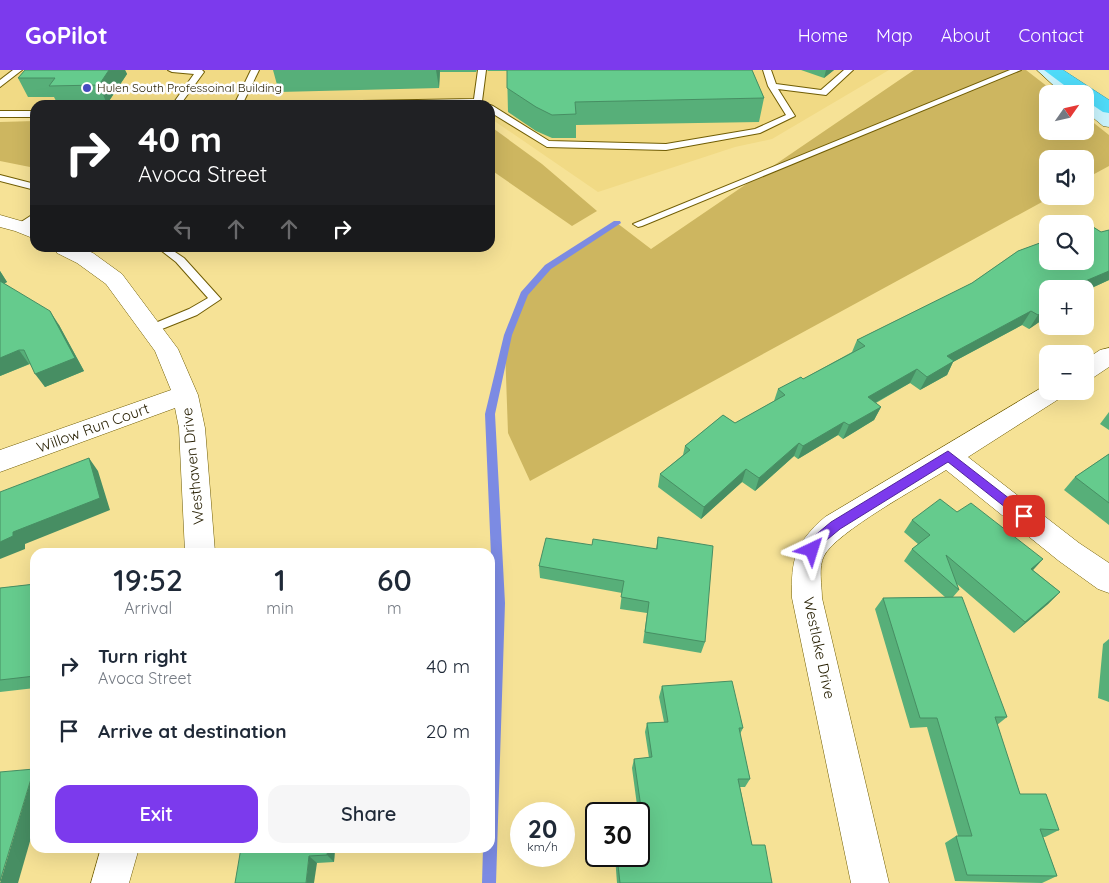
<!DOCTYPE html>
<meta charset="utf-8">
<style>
:root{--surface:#fff;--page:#f6f6f7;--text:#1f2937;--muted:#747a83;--accent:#7c3aed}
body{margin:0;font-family:Quicksand,sans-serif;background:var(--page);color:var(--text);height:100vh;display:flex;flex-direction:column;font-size:19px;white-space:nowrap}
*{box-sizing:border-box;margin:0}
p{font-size:16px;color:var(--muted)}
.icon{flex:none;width:28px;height:28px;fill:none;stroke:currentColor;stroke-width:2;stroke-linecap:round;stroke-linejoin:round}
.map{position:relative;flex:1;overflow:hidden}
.side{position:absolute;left:30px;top:478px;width:465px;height:305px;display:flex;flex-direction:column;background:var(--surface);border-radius:15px;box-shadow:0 5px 20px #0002}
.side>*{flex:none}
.hud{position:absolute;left:30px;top:30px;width:465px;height:152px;border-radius:15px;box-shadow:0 5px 20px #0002;background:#202124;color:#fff;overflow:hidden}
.needle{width:32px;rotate:56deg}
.controls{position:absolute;left:1039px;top:15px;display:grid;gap:10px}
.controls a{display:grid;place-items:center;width:55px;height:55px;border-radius:10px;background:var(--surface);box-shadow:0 5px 20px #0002;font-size:25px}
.speed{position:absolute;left:510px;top:732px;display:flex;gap:10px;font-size:25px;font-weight:700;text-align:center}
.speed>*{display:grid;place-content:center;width:65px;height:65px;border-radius:50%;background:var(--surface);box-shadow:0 5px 20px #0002;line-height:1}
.speed small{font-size:12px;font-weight:400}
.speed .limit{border:2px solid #111;border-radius:8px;background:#fff;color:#111}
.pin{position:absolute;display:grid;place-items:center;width:42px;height:42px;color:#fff;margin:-21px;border-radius:10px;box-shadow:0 2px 8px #0006}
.me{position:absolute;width:55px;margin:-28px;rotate:41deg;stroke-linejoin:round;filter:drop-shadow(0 0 4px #0008)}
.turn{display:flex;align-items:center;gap:18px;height:105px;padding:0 25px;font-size:22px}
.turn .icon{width:65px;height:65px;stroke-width:2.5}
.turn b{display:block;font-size:35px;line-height:42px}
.lanes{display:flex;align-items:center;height:48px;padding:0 25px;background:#0003;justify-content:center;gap:25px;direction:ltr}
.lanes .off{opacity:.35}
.eta{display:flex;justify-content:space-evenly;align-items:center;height:85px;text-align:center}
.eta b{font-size:30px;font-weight:600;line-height:35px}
.primary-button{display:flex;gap:10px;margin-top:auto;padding:10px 25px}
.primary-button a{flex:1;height:58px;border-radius:15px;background:var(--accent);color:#fff;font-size:20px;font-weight:600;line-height:58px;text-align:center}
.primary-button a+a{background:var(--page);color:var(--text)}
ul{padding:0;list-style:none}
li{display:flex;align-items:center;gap:15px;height:65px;padding:0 25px}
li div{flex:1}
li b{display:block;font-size:19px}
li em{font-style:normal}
header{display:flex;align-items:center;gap:30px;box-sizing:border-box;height:70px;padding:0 25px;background:var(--accent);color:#fff}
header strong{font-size:24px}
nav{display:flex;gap:28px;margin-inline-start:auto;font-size:18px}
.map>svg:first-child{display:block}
</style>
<header>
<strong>GoPilot</strong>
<nav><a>Home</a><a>Map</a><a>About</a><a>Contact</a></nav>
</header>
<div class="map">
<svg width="1109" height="813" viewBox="0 0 1109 813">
<rect width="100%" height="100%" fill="#f6e296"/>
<!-- built -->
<path fill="#f1da85" d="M 0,0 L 889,0 L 772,69 L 735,77 L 598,122 L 490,48 L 490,35 L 35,35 L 35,47 L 0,48 Z"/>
<!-- green -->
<g fill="#cdb660">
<path d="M 914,0 L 1026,0 L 1057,24 L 1048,24 L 1048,61 L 1085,61 L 1085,46 L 1109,65 L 1109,96 L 1085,109 L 1085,89 L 1048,89 L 1048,126 L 1053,126 L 530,411 L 508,363 L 505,278 L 522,228 L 548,197 L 617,153 L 651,179 Z"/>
<path d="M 35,51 L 35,98 L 0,91 L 0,52 Z"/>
<path d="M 490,56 L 542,94 L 597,141 L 572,156 L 494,102 L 490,104 Z"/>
</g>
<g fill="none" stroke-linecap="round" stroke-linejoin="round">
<!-- stream -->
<path fill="#7c8be3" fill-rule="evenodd" d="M 614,151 L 620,151 L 621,153 L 551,199 L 528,225 L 512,265 L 495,344 L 505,533 L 496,813 L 482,813 L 483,778 L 490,778 L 490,616 L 493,533 L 485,344 L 504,265 L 521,222 L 545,195 Z"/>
<!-- lane casing -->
<g stroke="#705d04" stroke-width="2">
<g id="lane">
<path d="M 13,0 L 22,0 L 0,17 L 0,10 Z"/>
<path d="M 168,0 L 202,0 L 204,2 L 180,35 L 172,35 L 194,4 L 172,2 Z"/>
<path d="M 251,0 L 259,0 L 242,35 L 234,35 Z"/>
<path d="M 478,0 L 486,0 L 482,31 L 478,34 L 301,35 L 305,32 L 474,29 Z"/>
<path d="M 763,0 L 771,0 L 776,14 L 821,20 L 844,0 L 853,0 L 826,25 L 778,19 L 795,46 L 760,63 L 666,80 L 547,77 L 490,42 L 490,35 L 493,36 L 549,71 L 666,74 L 755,59 L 786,45 L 768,16 Z"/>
<path d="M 1010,0 L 1021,0 L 642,156 L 638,157 L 633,154 Z"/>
<rect x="0" y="41" width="35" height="6"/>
<path d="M 0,105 L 35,114 L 35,120 L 0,111 Z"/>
<path d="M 35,143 L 35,151 L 26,158 L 18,158 L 17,156 L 18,154 Z"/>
<path d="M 158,178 L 169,178 L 184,188 L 221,229 L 197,245 L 152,263 L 148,262 L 146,259 L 148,256 L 189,239 L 208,228 L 176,192 Z"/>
</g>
</g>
<!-- street casing -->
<g stroke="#705d04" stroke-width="1">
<g id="street">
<path d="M 0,145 L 35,155 L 35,169 L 15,161 L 0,157 Z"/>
<path d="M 55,178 L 81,178 L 93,183 L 122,204 L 178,279 L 198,325 L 205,358 L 215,482 L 185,482 L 179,358 L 175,338 L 0,402 L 0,380 L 171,320 L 155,281 L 106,214 L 77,193 L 57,183 Z"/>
<path d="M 1109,278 L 1109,297 L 1094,307 L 1085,310 L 1085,290 L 1100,280 Z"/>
<path d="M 1048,314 L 1048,321 L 1065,321 L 1062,327 L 968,387 L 1079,473 L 1109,493 L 1109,523 L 1098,519 L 1059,491 L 946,400 C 921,416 836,462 824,486 C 818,497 822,516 822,528 L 889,813 L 851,813 L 792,528 C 791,489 795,473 825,447 Z"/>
<path d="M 101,778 L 139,778 L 129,813 L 91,813 Z"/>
</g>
</g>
<!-- secondary casing -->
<g stroke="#705d04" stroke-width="1">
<g id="secondary">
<path d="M 1037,0 L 1055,0 L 1082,24 L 1063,24 Z"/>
<path d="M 1085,27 L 1091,28 L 1109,43 L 1109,57 L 1103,56 L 1085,41 Z"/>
</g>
</g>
<!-- highway casing -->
<g stroke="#4199a2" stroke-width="1">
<path id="highway" d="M 1044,0 L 1063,0 L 1109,30 L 1109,43 L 1103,42 L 1085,30 L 1085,24 L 1076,24 Z"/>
</g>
<!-- lane -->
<use href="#lane" fill="#fff" fill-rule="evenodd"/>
<!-- street -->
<use href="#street" fill="#fff" fill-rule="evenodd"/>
<!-- secondary -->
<use href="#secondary" fill="#caf4fd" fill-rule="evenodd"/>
<!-- highway -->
<use href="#highway" fill="#4fdbf9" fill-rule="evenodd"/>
</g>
<!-- wall -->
<g fill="#57af79">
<path d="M 25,0 L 125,0 L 127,4 L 107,34 L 58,35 L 54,27 L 28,27 L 18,8 Z"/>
<path d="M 273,0 L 477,0 L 476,2 L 440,2 L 439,18 L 279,22 Z"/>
<path d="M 487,0 L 752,0 L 764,28 L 759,52 L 576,55 L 576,68 L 552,68 L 536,61 L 508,42 L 507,1 L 488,1 Z"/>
<path d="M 801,0 L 834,0 L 824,8 Z"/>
<path d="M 1090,155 L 1101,162 L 1109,160 L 1109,210 L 1085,221 L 1085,219 L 1048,219 L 1048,246 L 1029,259 L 1022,255 L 953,292 L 947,305 L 920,320 L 910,313 L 876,333 L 881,337 L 874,350 L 843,369 L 838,365 L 798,389 L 794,386 L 755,421 L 742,412 L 701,449 L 658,417 L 660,404 L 683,385 L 685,376 L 723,345 L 735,353 L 774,331 L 778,319 L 801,307 L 803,309 L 852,282 L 857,270 L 972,213 L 1018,181 L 1048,170 L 1048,191 L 1085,191 L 1085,157 Z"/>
<path d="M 0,201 L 7,212 L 4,213 L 59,255 L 84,301 L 45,317 L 30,294 L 0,306 Z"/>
<path d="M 1109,342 L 1109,360 L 1100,354 Z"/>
<path d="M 1109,384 L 1109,455 L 1064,420 L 1075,407 Z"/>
<path d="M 957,442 L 1043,489 L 1033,500 L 1060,522 L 1048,534 L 1014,563 L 957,514 L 959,520 L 953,527 L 1007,647 L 997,655 L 1020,724 L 1059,760 L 1045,767 L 1043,767 L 1057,806 L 1042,813 L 955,811 L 945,773 L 956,766 L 958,766 L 927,657 L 910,658 L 875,539 L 883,528 L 945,527 L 904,491 L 912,479 L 918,474 L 904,462 L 912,450 Z"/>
<path d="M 658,467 L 705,572 L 701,583 L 643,573 L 647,543 L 620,539 L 622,523 L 540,508 L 539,496 L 592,475 L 656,479 Z"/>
<path d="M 35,514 L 35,618 L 0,622 L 0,518 Z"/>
<path d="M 1109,569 L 1109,632 L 1098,628 L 1103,574 Z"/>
<path d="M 662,616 L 743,658 L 740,664 L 750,709 L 745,717 L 740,717 L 752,775 L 772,813 L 617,813 L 615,786 L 639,786 L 641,765 L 632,698 L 634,689 L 649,688 L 645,662 L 647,653 L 664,652 L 659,627 Z"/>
<path d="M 241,778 L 335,778 L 334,792 L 317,793 Z"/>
</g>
<!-- shaded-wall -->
<g fill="#478e63">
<path d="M 109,0 L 125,0 L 127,4 L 107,34 L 99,15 Z"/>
<path d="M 436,0 L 440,0 L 439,18 Z"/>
<path d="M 826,0 L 834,0 L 824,8 Z"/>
<path d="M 0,201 L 7,212 L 0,216 Z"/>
<path d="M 1109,201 L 1109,210 L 1085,221 L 1085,219 L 1074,219 L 1083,212 Z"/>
<path d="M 1048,238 L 1048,246 L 1029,259 L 1038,245 Z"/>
<path d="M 50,241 L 59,255 L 84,301 L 45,317 L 35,304 Z"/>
<path d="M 1031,241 L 1022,255 L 953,292 L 947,305 L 920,320 L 927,307 L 947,286 Z"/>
<path d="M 19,280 L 29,294 L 0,306 L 0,288 Z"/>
<path d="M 917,299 L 910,313 L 862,340 L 868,327 Z"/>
<path d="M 881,337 L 874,350 L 843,369 L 849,355 Z"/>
<path d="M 844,352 L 838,365 L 798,389 L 803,376 Z"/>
<path d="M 799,373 L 794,386 L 755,421 L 759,408 Z"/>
<path d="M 89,388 L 98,401 L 110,440 L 25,474 L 25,479 L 0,489 L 0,472 L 13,462 Z"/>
<path d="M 746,399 L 742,412 L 701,449 L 704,437 Z"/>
<path d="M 1043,489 L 1032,501 L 1031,499 Z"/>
<path d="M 1060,522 L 1048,534 L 1014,563 L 1025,552 Z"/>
<path d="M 34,699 L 35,754 L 18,813 L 0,813 Z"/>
<path d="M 328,778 L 335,778 L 334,792 L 327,785 Z"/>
<path d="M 309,786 L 317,793 L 314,813 L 306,813 Z"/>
</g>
<!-- building -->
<g fill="#65cb8d" stroke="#478e63">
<path d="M 25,0 L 109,0 L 99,15 L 49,16 L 55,8 L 18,8 Z"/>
<path d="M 507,0 L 752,0 L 764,28 L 575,32 L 576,44 L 552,45 L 536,37 L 507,18 Z"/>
<path d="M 1090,155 L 1101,162 L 1109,160 L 1109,201 L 1083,212 L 1074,219 L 1048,219 L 1048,238 L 1038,245 L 1031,241 L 947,286 L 954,291 L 927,307 L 917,299 L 868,327 L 881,337 L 849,355 L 844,352 L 803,376 L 799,373 L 759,408 L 746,399 L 704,437 L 660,404 L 690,380 L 685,376 L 723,345 L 735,353 L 785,325 L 778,319 L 801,307 L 803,309 L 865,276 L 857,270 L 972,213 L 1018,181 L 1048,170 L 1048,191 L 1085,191 L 1085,157 Z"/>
<path d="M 0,211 L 50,241 L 75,288 L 35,304 L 24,280 L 19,280 L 0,288 Z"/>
<path d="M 1109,384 L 1109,433 L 1075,407 Z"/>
<path d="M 89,388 L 100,428 L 13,462 L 13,466 L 0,472 L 0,422 Z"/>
<path d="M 940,429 L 957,442 L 971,433 L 1043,489 L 1031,499 L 1060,522 L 1025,552 L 946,485 L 959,520 L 912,479 L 930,465 L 912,450 Z"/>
<path d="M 658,467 L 713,476 L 705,572 L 645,562 L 649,532 L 621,527 L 624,511 L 539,496 L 546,468 L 592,475 L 593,469 L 657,479 Z"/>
<path d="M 35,514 L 35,606 L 0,610 L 0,518 Z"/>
<path d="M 962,527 L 1007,647 L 995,647 L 1020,724 L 1046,724 L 1059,760 L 1040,759 L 1057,806 L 967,805 L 956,766 L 972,766 L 937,648 L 920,648 L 883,528 Z"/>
<path d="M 732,611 L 743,658 L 739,658 L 750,709 L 738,709 L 752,775 L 765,775 L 772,813 L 620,813 L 617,786 L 639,786 L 639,765 L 645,765 L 634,689 L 652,687 L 647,653 L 668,652 L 662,616 Z"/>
<path d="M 34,699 L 0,811 L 0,702 Z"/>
<path d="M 241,778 L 328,778 L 327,785 L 309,786 L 306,813 L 235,813 Z"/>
</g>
<!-- route -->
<path fill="#7c3aed" stroke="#51269a" d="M 948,381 L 1028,443 L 1030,446 L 1028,449 L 1020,449 L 948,392 L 840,459 L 822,474 L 816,484 L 812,485 L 808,484 L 806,480 L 813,467 L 831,452 Z"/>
<!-- markers -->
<circle fill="#464cc1" stroke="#fff" stroke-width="2" cx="87" cy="18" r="5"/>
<g text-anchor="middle" stroke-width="5" stroke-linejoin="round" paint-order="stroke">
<!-- far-poi labels -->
<g font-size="12" fill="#261e00" stroke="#fff" text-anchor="start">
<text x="97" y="22">Hulen South Professoinal Building</text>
</g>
<!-- street labels -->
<g font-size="15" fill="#261e00" stroke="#fff">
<text transform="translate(93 358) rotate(-20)" y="5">Willow Run Court</text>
<text transform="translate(193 396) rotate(-96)" y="5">Westhaven Drive</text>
<text transform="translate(819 578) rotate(78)" y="5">Westlake Drive</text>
</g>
</g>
</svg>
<div class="controls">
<a><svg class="needle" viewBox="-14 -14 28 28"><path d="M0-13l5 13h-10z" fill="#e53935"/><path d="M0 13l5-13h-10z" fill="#747a83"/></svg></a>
<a><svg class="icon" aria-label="sound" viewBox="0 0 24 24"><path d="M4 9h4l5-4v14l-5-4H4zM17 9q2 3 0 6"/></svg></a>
<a><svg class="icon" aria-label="search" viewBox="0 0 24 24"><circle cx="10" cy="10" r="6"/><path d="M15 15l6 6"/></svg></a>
<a>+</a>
<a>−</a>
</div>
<div class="speed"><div>20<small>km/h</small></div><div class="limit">30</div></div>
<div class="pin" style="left:1024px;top:446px;background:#d93025"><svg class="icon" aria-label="arrive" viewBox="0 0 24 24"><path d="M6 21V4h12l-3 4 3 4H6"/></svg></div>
<svg class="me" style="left:812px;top:480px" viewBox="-20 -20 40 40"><path d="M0-17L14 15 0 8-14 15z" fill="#7c3aed" stroke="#fff" stroke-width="4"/></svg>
<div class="hud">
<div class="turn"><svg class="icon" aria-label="right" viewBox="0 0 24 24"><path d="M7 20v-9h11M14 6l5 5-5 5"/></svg><div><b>40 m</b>Avoca Street</div></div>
<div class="lanes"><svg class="icon off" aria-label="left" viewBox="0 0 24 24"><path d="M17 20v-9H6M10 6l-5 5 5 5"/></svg><svg class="icon off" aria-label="ahead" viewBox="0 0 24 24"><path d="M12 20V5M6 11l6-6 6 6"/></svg><svg class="icon off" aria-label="ahead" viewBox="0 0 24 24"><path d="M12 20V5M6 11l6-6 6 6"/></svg><svg class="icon" aria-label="right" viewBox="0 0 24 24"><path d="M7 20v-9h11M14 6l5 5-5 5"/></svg></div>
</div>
<section class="side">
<div class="eta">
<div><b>19:52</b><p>Arrival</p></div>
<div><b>1</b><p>min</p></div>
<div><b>60</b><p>m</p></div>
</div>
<ul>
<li><svg class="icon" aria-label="right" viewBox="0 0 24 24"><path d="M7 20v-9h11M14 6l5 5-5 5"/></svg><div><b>Turn right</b><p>Avoca Street</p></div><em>40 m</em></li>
<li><svg class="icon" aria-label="arrive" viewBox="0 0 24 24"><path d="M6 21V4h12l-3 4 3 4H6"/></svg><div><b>Arrive at destination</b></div><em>20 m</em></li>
</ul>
<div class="primary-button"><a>Exit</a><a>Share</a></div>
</section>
</div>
